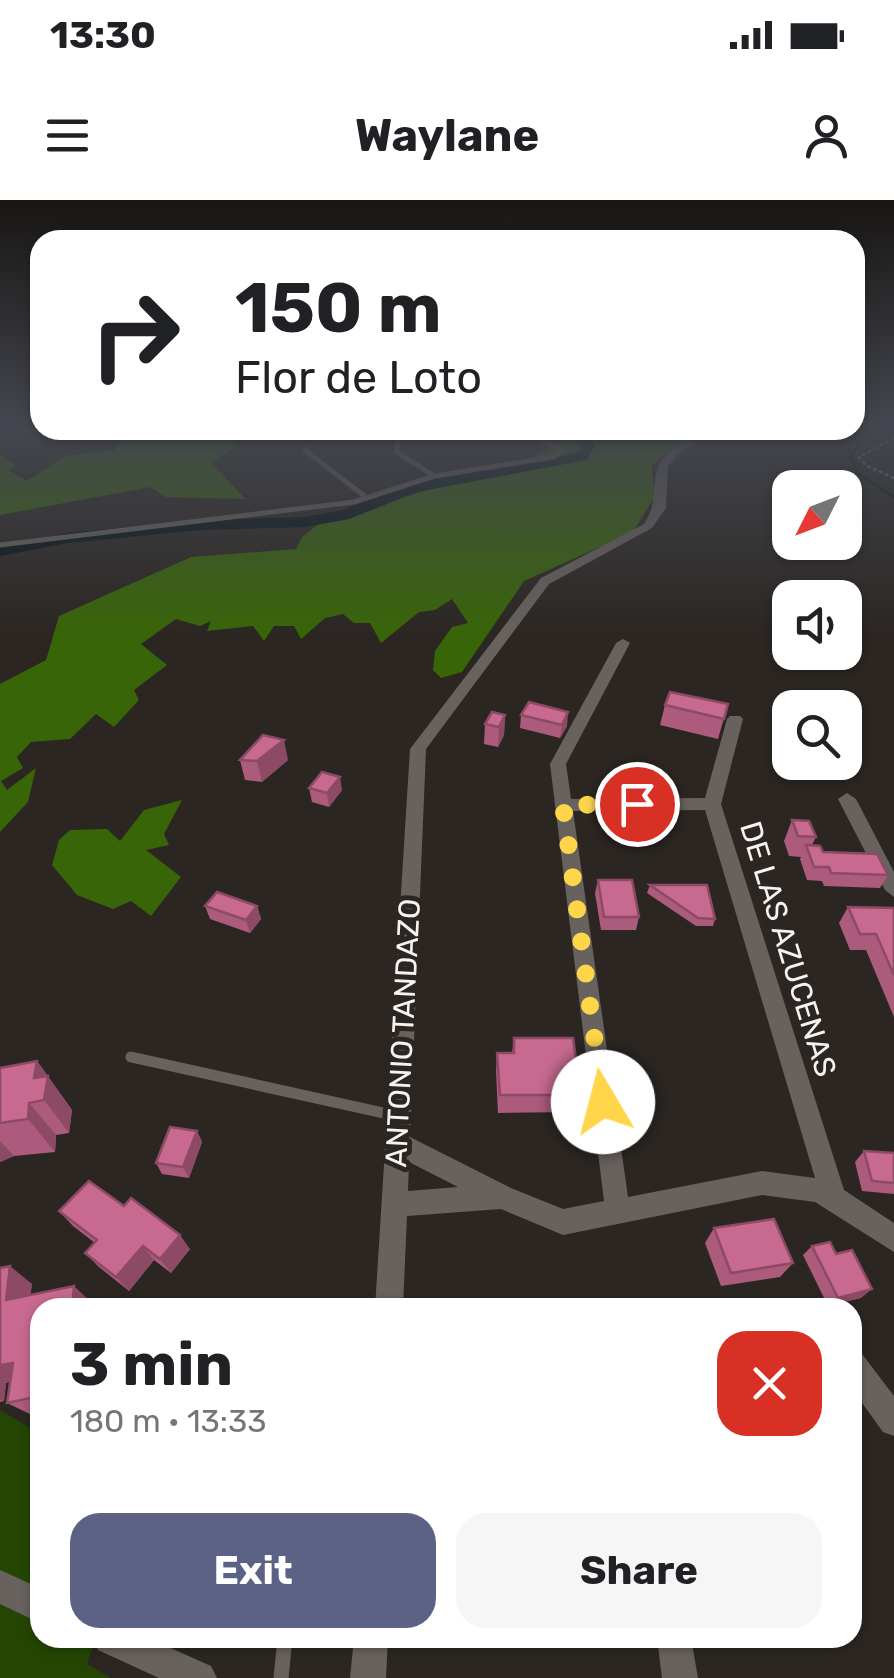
<!DOCTYPE html>
<meta charset="utf-8">
<style>
:root{--surface:#fff;--page:#f6f6f6;--text:#202124;--muted:#757577;--accent:#5c6285}
body{margin:0;font-family:Rubik,sans-serif;background:var(--page);color:var(--text);height:100vh;display:flex;flex-direction:column;font-size:38px;white-space:nowrap}
*{box-sizing:border-box;margin:0}
p{font-size:32px;color:var(--muted)}
.icon{flex:none;width:55px;height:55px;fill:none;stroke:currentColor;stroke-width:2;stroke-linecap:round;stroke-linejoin:round}
.map{position:relative;flex:1;overflow:hidden}
.panel{position:absolute;left:30px;top:1098px;width:832px;height:350px;display:flex;flex-direction:column;background:var(--surface);border-radius:30px;box-shadow:0 2px 8px #0004}
.panel>*{flex:none}
.guide{position:absolute;left:30px;top:30px;width:835px;height:210px;border-radius:30px;box-shadow:0 2px 8px #0004;background:#fff;color:var(--text);overflow:hidden}
.needle{width:65px;rotate:228deg}
.fabs{position:absolute;left:772px;top:270px;display:grid;gap:20px}
.fabs a{display:grid;place-items:center;width:90px;height:90px;border-radius:20px;background:var(--surface);box-shadow:0 2px 8px #0004;font-size:50px}
.pin{position:absolute;display:grid;place-items:center;width:85px;height:85px;color:#fff;margin:-42px;border:5px solid #fff;border-radius:50%;box-shadow:0 2px 10px #0007}
.me{position:absolute;width:110px;margin:-55px;rotate:352deg;stroke-linejoin:round;filter:drop-shadow(0 0 8px #0008)}
.turn{display:flex;align-items:center;gap:35px;height:210px;padding:0 40px;font-size:45px}
.turn .icon{width:130px;height:130px;stroke-width:2.5}
.turn b{display:block;font-size:70px;line-height:85px}
.round{display:grid;place-items:center;flex:none;width:105px;height:105px;border-radius:30px;background:var(--page)}
.headline{display:flex;align-items:center;justify-content:space-between;height:170px;padding:0 40px}
h1{font-size:60px;font-weight:700;line-height:75px}
.button{display:flex;gap:20px;margin-top:auto;padding:20px 40px}
.button a{flex:1;height:115px;border-radius:30px;background:var(--accent);color:#fff;font-size:40px;font-weight:700;line-height:115px;text-align:center}
.button a+a{background:var(--page);color:var(--text)}
.status{display:flex;justify-content:space-between;align-items:center;height:70px;padding:0 50px;background:var(--surface);direction:ltr}
.status svg{height:28px;fill:currentColor}
header{display:flex;justify-content:space-between;align-items:center;height:130px;padding:0 40px;background:var(--surface);font-size:45px;font-weight:700}
.map>svg:first-child{display:block}
</style>
<div class="status"><b>13:30</b><svg viewBox="0 0 49 12"><path d="M0 12V9h3v3zM5 12V6h3v6zM10 12V3h3v9zM15 12V0h3v12zM26 1h20v11H26zM47 4h2v5h-2z"/></svg></div>
<header><svg class="icon" aria-label="menu" viewBox="0 0 24 24"><path d="M4 6h16M4 12h16M4 18h16"/></svg>Waylane<svg class="icon" aria-label="person" viewBox="0 0 24 24"><circle cx="12" cy="8" r="4"/><path d="M4 21q1-7 8-7t8 7"/></svg></header>
<div class="map">
<svg width="894" height="1478" viewBox="0 0 894 1478">
<rect width="100%" height="100%" fill="#2b2622"/>
<!-- green -->
<path fill="#244602" d="M 0,1210 L 40,1234 L 40,1438 L 96,1438 L 87,1464 L 111,1478 L 0,1478 Z"/>
<!-- forest -->
<g fill="#386508">
<path d="M 128,230 L 224,230 L 236,246 L 212,263 L 245,299 L 166,297 L 150,287 L 0,315 L 0,255 L 16,265 L 8,270 L 27,281 L 65,256 L 115,250 Z"/>
<path d="M 576,230 L 698,230 L 652,265 L 654,298 L 633,332 L 524,381 L 462,472 L 441,478 L 433,470 L 435,451 L 452,427 L 468,423 L 452,399 L 435,410 L 419,412 L 381,443 L 370,423 L 354,423 L 343,414 L 325,418 L 301,439 L 294,426 L 274,426 L 264,441 L 253,426 L 207,431 L 211,421 L 200,426 L 176,419 L 141,444 L 167,465 L 134,490 L 139,500 L 114,527 L 96,514 L 70,539 L 31,542 L 17,557 L 23,568 L 1,581 L 7,590 L 36,568 L 28,602 L 0,632 L 0,484 L 46,460 L 59,416 L 191,357 L 296,349 L 302,337 L 320,323 L 534,257 Z"/>
<path d="M 182,600 L 164,634 L 169,645 L 146,650 L 181,677 L 151,716 L 131,701 L 113,709 L 77,695 L 52,665 L 59,640 L 70,630 L 107,629 L 120,641 L 144,610 Z"/>
</g>
<g fill="none" stroke-linecap="round" stroke-linejoin="round">
<!-- stream -->
<path stroke="#021114" stroke-width="2.5" d="M 879,228 L 865,235 L 850,257 L 859,274 L 894,297"/>
<!-- river -->
<path fill="#021114" fill-rule="evenodd" d="M 564,230 L 579,230 L 595,245 L 587,260 L 417,292 L 349,319 L 305,327 L 201,330 L 68,343 L 0,356 L 0,346 L 68,333 L 201,320 L 305,317 L 339,311 L 413,283 L 577,253 L 582,248 Z"/>
<!-- path -->
<path stroke="#827d7a" stroke-width="2.5" stroke-dasharray="4 2.5" stroke-linecap="butt" d="M 894,238 L 859,257 L 865,265 L 894,278"/>
<!-- lane-far2 -->
<g stroke="#68625e" stroke-width="5">
<path d="M 520,230 L 564,251"/>
<path d="M 398,239 L 397,252 L 434,276"/>
<path d="M 305,250 L 367,298"/>
<path d="M 0,345 L 354,302 L 434,276 L 554,257 L 566,246 L 558,230"/>
</g>
<!-- lane-far1 -->
<path stroke="#68625e" stroke-width="11" d="M 131,857 L 397,916"/>
<!-- lane -->
<path stroke="#68625e" stroke-width="15" d="M 281,1478 L 285,1438"/>
<!-- street -->
<g fill="#68625e" fill-rule="evenodd">
<path d="M 26,228 L 38,228 L 54,236 L 105,230 L 53,242 Z"/>
<path d="M 703,230 L 714,230 L 679,254 L 668,266 L 666,308 L 652,328 L 549,384 L 426,549 L 410,937 L 511,988 L 563,1009 L 604,1001 L 550,564 L 616,443 L 623,439 L 630,443 L 566,564 L 571,599 L 705,598 L 727,519 L 730,516 L 740,516 L 743,519 L 721,604 L 844,990 L 894,1023 L 894,1052 L 815,1002 L 762,995 L 563,1035 L 501,1009 L 407,1016 L 403,1108 L 375,1108 L 410,549 L 541,378 L 644,324 C 659,301 650,290 658,268 C 664,250 688,239 703,230 ZM 705,610 L 815,978 L 762,971 L 628,997 L 573,611 ZM 409,962 L 458,987 L 408,991 Z"/>
<path d="M 847,593 L 856,599 L 894,672 L 894,697 L 885,690 L 838,599 Z"/>
<path d="M 852,1150 L 862,1154 L 894,1196 L 894,1236 L 883,1232 L 852,1189 Z"/>
<path d="M 0,1370 L 40,1388 L 40,1423 L 0,1404 Z"/>
<path d="M 93,1438 L 148,1438 L 211,1466 L 217,1478 L 159,1478 L 98,1450 Z"/>
<path d="M 354,1438 L 388,1438 L 386,1478 L 350,1478 Z"/>
<path d="M 657,1438 L 691,1438 L 698,1478 L 662,1478 Z"/>
</g>
</g>
<!-- wall -->
<g fill="#ac5b7c">
<path d="M 728,504 L 718,539 L 660,525 L 665,505 Z"/>
<path d="M 505,515 L 504,535 L 498,547 L 484,544 L 485,524 Z"/>
<path d="M 521,515 L 567,526 L 560,538 L 520,528 Z"/>
<path d="M 240,560 L 288,560 L 262,582 L 245,580 Z"/>
<path d="M 309,588 L 342,590 L 329,607 L 312,602 Z"/>
<path d="M 792,620 L 816,637 L 812,645 L 823,652 L 888,675 L 880,688 L 824,686 L 822,681 L 807,680 L 800,659 L 801,657 L 789,656 L 784,641 Z"/>
<path d="M 598,680 L 639,717 L 636,730 L 601,730 L 595,693 Z"/>
<path d="M 650,685 L 715,719 L 713,726 L 696,726 L 647,693 Z"/>
<path d="M 205,706 L 257,706 L 261,719 L 250,733 L 210,719 Z"/>
<path d="M 848,707 L 894,708 L 894,817 L 866,750 L 850,750 L 839,723 Z"/>
<path d="M 514,838 L 581,895 L 577,912 L 498,913 L 496,871 L 497,853 L 512,853 Z"/>
<path d="M 37,861 L 72,910 L 69,933 L 56,935 L 55,952 L 14,956 L 0,962 L 0,868 Z"/>
<path d="M 197,931 L 202,942 L 189,978 L 162,974 L 156,963 Z"/>
<path d="M 864,951 L 894,953 L 894,994 L 862,991 L 855,962 Z"/>
<path d="M 124,1006 L 190,1049 L 171,1073 L 154,1060 L 129,1091 L 99,1067 L 85,1053 L 95,1043 L 73,1026 L 59,1011 Z"/>
<path d="M 714,1028 L 793,1063 L 780,1077 L 721,1086 L 705,1043 Z"/>
<path d="M 812,1046 L 861,1098 L 828,1106 L 803,1055 Z"/>
<path d="M 0,1068 L 32,1084 L 30,1095 L 92,1103 L 40,1108 L 40,1213 L 32,1215 L 7,1203 L 10,1182 L 6,1183 L 4,1201 L 0,1202 Z"/>
</g>
<!-- shaded-wall -->
<g fill="#8c4a65">
<path d="M 568,512 L 567,526 L 560,538 L 562,525 Z"/>
<path d="M 505,515 L 504,535 L 498,547 L 499,527 Z"/>
<path d="M 284,540 L 288,560 L 262,582 L 257,561 Z"/>
<path d="M 340,577 L 342,590 L 329,607 L 327,593 Z"/>
<path d="M 257,706 L 261,719 L 250,733 L 246,720 Z"/>
<path d="M 37,861 L 72,910 L 69,933 L 44,900 L 34,878 Z"/>
<path d="M 29,903 L 56,935 L 55,952 L 28,919 Z"/>
<path d="M 197,931 L 202,942 L 189,978 L 183,967 Z"/>
<path d="M 0,941 L 14,956 L 0,962 Z"/>
<path d="M 180,1035 L 190,1049 L 171,1073 L 160,1059 Z"/>
<path d="M 143,1046 L 154,1060 L 129,1091 L 116,1077 Z"/>
<path d="M 10,1066 L 32,1084 L 28,1116 L 6,1100 Z"/>
<path d="M 74,1086 L 92,1103 L 92,1108 L 72,1108 Z"/>
<path d="M 872,1089 L 861,1098 L 828,1106 L 838,1098 Z"/>
<path d="M 13,1163 L 36,1176 L 6,1183 L 4,1201 L 0,1200 L 0,1165 Z"/>
</g>
<!-- building -->
<g fill="#c86a90" stroke="#8c4a65" stroke-width="2.5">
<path d="M 670,492 L 728,504 L 724,519 L 665,505 Z"/>
<path d="M 529,502 L 568,512 L 562,525 L 521,515 Z"/>
<path d="M 492,512 L 505,515 L 499,527 L 485,524 Z"/>
<path d="M 263,535 L 284,540 L 257,561 L 240,560 Z"/>
<path d="M 322,572 L 340,577 L 327,593 L 309,588 Z"/>
<path d="M 792,620 L 809,621 L 816,637 L 798,636 Z"/>
<path d="M 806,645 L 820,646 L 823,652 L 877,654 L 888,675 L 831,673 L 829,667 L 814,667 Z"/>
<path d="M 598,680 L 632,680 L 639,717 L 604,717 Z"/>
<path d="M 650,685 L 707,685 L 715,719 L 698,718 Z"/>
<path d="M 217,692 L 257,706 L 246,720 L 205,706 Z"/>
<path d="M 848,707 L 894,708 L 894,775 L 876,734 L 860,734 Z"/>
<path d="M 514,838 L 573,838 L 581,895 L 500,895 L 497,853 L 514,853 Z"/>
<path d="M 37,861 L 34,878 L 48,876 L 44,900 L 29,903 L 28,919 L 0,923 L 0,868 Z"/>
<path d="M 170,927 L 197,931 L 183,967 L 156,963 Z"/>
<path d="M 864,951 L 894,953 L 894,983 L 872,981 Z"/>
<path d="M 89,981 L 124,1006 L 131,998 L 180,1035 L 160,1059 L 143,1046 L 116,1077 L 85,1053 L 97,1040 L 59,1011 Z"/>
<path d="M 774,1019 L 793,1063 L 731,1073 L 714,1028 Z"/>
<path d="M 830,1042 L 836,1054 L 852,1050 L 872,1089 L 838,1098 L 812,1046 Z"/>
<path d="M 10,1066 L 6,1100 L 74,1086 L 72,1108 L 40,1108 L 40,1196 L 7,1203 L 13,1163 L 0,1165 L 0,1068 Z"/>
</g>
<!-- sky -->
<linearGradient id="sky" x2="0" y2="1"><stop stop-color="#181513"/><stop offset="0.52" stop-color="#44474f"/><stop offset="1" stop-color="#44474f" stop-opacity="0"/></linearGradient>
<rect width="894" height="435" fill="url(#sky)"/>
<g fill="none" stroke-linecap="round" stroke-linejoin="round">
<!-- route -->
<path stroke="#ffd54a" stroke-width="18" stroke-dasharray="0 32.4" d="M 603,902 L 563,605 L 637,604"/>
</g>
<g text-anchor="middle" stroke-width="10" stroke-linejoin="round" paint-order="stroke">
<!-- street labels -->
<g font-size="30" fill="#f7f3f1" stroke="#2b2622">
<text transform="translate(788 749) rotate(73)" y="10">DE LAS AZUCENAS</text>
<text transform="translate(403 833) rotate(-87)" y="10">ANTONIO TANDAZO</text>
</g>
</g>
</svg>
<div class="fabs">
<a><svg class="needle" viewBox="-14 -14 28 28"><path d="M0-13l5 13h-10z" fill="#e53935"/><path d="M0 13l5-13h-10z" fill="#757577"/></svg></a>
<a><svg class="icon" aria-label="sound" viewBox="0 0 24 24"><path d="M4 9h4l5-4v14l-5-4H4zM17 9q2 3 0 6"/></svg></a>
<a><svg class="icon" aria-label="search" viewBox="0 0 24 24"><circle cx="10" cy="10" r="6"/><path d="M15 15l6 6"/></svg></a>
</div>
<div class="pin" style="left:637px;top:604px;background:#d93025"><svg class="icon" aria-label="arrive" viewBox="0 0 24 24"><path d="M6 21V4h12l-3 4 3 4H6"/></svg></div>
<svg class="me" style="left:603px;top:902px" viewBox="-20 -20 40 40"><circle r="19" fill="#fff"/><path d="M0-13L10 11 0 6-10 11z" fill="#ffd54a"/></svg>
<div class="guide">
<div class="turn"><svg class="icon" aria-label="right" viewBox="0 0 24 24"><path d="M7 20v-9h11M14 6l5 5-5 5"/></svg><div><b>150 m</b>Flor de Loto</div></div>
</div>
<section class="panel">
<div class="headline"><div><h1>3 min</h1><p>180 m · 13:33</p></div><a class="round" style="background:#d93025;color:#fff"><svg class="icon" aria-label="close" viewBox="0 0 24 24"><path d="M6 6l12 12M18 6L6 18"/></svg></a></div>
<div class="button"><a>Exit</a><a>Share</a></div>
</section>
</div>
